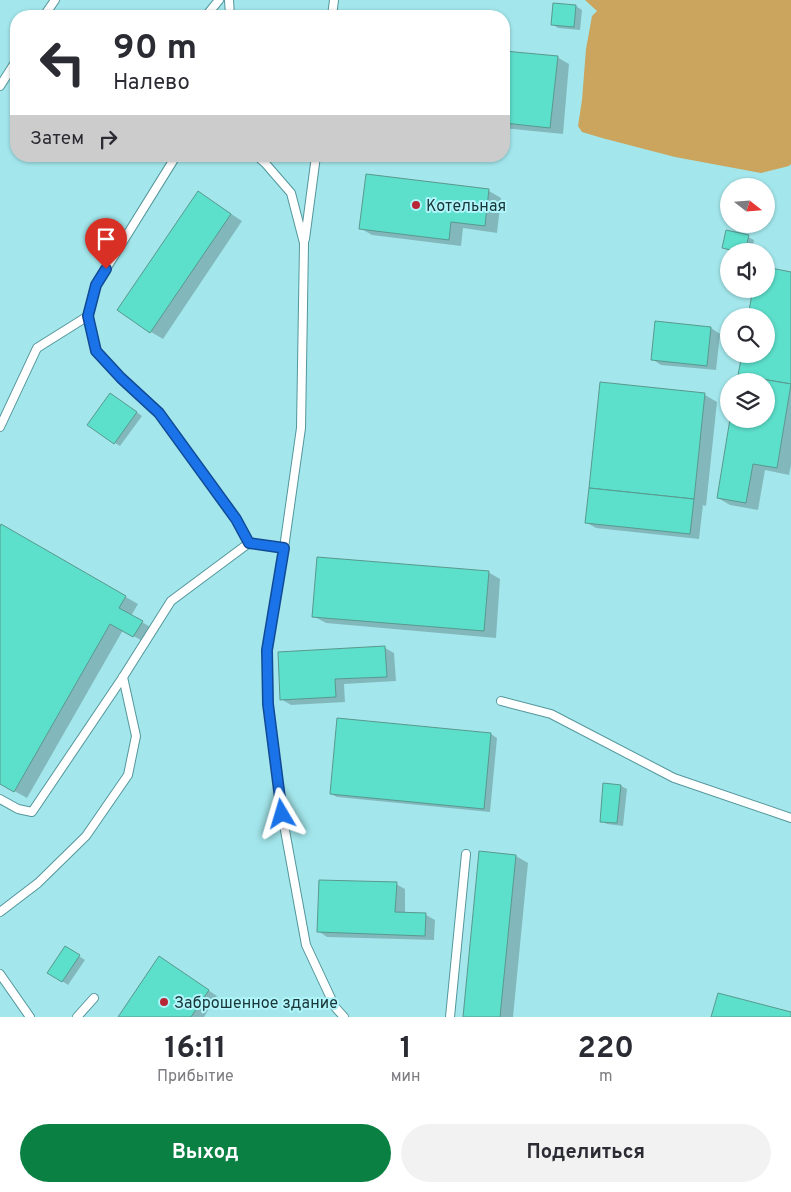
<!DOCTYPE html>
<html lang="ru">
<meta charset="utf-8">
<style>
:root{--surface:#fff;--page:#f2f2f3;--text:#2b2b33;--muted:#7c7c81;--accent:#0b8043}
body{margin:0;font-family:Overpass,sans-serif;background:var(--page);color:var(--text);height:100vh;display:flex;flex-direction:column;font-size:19px;white-space:nowrap}
*{box-sizing:border-box;margin:0}
p{font-size:16px;color:var(--muted)}
.icon{flex:none;width:28px;height:28px;fill:none;stroke:currentColor;stroke-width:2;stroke-linecap:round;stroke-linejoin:round}
.map{position:relative;height:1017px;overflow:hidden}
.side{display:flex;flex-direction:column;background:var(--surface);flex:1}
.side>*{flex:none}
.guide{position:absolute;left:10px;top:10px;width:500px;height:152px;border-radius:20px;box-shadow:0 1px 4px #0004;background:#fff;color:var(--text);overflow:hidden}
.needle{width:32px;rotate:107deg}
.fabs{position:absolute;left:720px;top:178px;display:grid;gap:10px}
.fabs a{display:grid;place-items:center;width:55px;height:55px;border-radius:50%;background:var(--surface);box-shadow:0 1px 4px #0004;font-size:25px}
.pin{position:absolute;display:grid;place-items:center;width:42px;height:42px;color:#fff;margin:-51px -21px;border-radius:50% 50% 50% 0;rotate:-45deg;box-shadow:0 0 5px #0007}
.pin .icon{rotate:45deg}
.me{position:absolute;width:55px;margin:-28px;rotate:353deg;stroke-linejoin:round;filter:drop-shadow(0 0 4px #0008)}
.turn{display:flex;align-items:center;gap:18px;height:105px;padding:0 20px;font-size:22px}
.turn .icon{width:65px;height:65px;stroke-width:2.5}
.turn b{display:block;font-size:35px;line-height:42px}
.then{display:flex;align-items:center;height:48px;padding:0 20px;background:#0003;gap:10px;font-size:19px}
.eta{display:flex;justify-content:space-evenly;align-items:center;height:85px;text-align:center}
.eta b{font-size:30px;font-weight:700;line-height:35px}
.cta{display:flex;gap:10px;margin-top:auto;padding:10px 20px}
.cta a{flex:1;height:58px;border-radius:30px;background:var(--accent);color:#fff;font-size:20px;font-weight:700;line-height:58px;text-align:center}
.cta a+a{background:var(--page);color:var(--text)}
.map>svg:first-child{display:block}
</style>
<div class="map">
<svg width="791" height="1017" viewBox="0 0 791 1017">
<rect width="100%" height="100%" fill="#a3e7ec"/>
<!-- green -->
<path fill="#cba45d" d="M 585,0 L 791,0 L 791,164 L 789,166 L 761,173 L 675,157 L 602,138 L 582,132 L 578,126 L 582,100 L 586,49 L 592,16 L 597,11 Z"/>
<!-- shadow -->
<g fill="#0003">
<path d="M 576,6 L 582,10 L 580,30 L 558,28 L 552,24 Z"/>
<path d="M 504,52 L 557,57 L 569,64 L 563,134 L 504,128 Z"/>
<path d="M 367,175 L 489,191 L 501,198 L 497,233 L 463,228 L 461,246 L 372,235 L 360,228 Z"/>
<path d="M 210,200 L 242,221 L 163,339 L 151,332 Z"/>
<path d="M 748,237 L 754,240 L 752,251 L 730,251 L 723,248 Z"/>
<path d="M 791,273 L 791,465 L 789,475 L 765,470 L 758,510 L 730,505 L 718,498 L 732,419 L 766,419 L 766,381 L 738,381 L 743,354 L 766,354 L 766,316 L 749,316 L 754,289 L 766,289 Z"/>
<path d="M 656,323 L 711,328 L 720,334 L 716,370 L 661,365 L 652,359 Z"/>
<path d="M 705,395 L 717,402 L 706,506 L 703,505 L 699,539 L 596,528 L 587,523 Z"/>
<path d="M 116,398 L 142,416 L 120,446 L 115,443 Z"/>
<path d="M 2,526 L 138,604 L 131,616 L 154,629 L 146,643 L 123,630 L 27,798 L 0,783 L 0,529 Z"/>
<path d="M 488,572 L 500,579 L 496,638 L 326,623 L 313,616 Z"/>
<path d="M 385,648 L 394,653 L 396,681 L 344,684 L 345,702 L 291,705 L 281,699 Z"/>
<path d="M 491,734 L 497,738 L 490,812 L 337,797 L 331,794 Z"/>
<path d="M 621,786 L 627,789 L 623,826 L 607,824 L 601,821 Z"/>
<path d="M 480,853 L 516,856 L 528,863 L 513,1017 L 464,1017 Z"/>
<path d="M 396,884 L 405,889 L 405,914 L 426,915 L 435,920 L 434,940 L 327,937 L 318,931 Z"/>
<path d="M 71,951 L 85,960 L 68,985 L 49,972 Z"/>
<path d="M 168,963 L 217,996 L 204,1017 L 121,1017 Z"/>
</g>
<!-- building -->
<g fill="#5cdfcb" stroke="#59998e">
<path d="M 553,3 L 576,5 L 574,27 L 551,25 Z"/>
<path d="M 504,51 L 558,56 L 550,128 L 504,123 Z"/>
<path d="M 366,174 L 489,189 L 485,226 L 451,222 L 449,240 L 359,229 Z"/>
<path d="M 198,191 L 231,214 L 150,333 L 117,310 Z"/>
<path d="M 726,230 L 749,235 L 745,251 L 735,251 L 722,248 Z"/>
<path d="M 766,267 L 791,272 L 791,384 L 738,375 L 742,354 L 766,354 L 766,316 L 748,316 L 753,289 L 766,289 Z"/>
<path d="M 655,321 L 711,327 L 707,366 L 651,360 Z"/>
<path d="M 738,375 L 791,384 L 777,468 L 753,464 L 746,503 L 717,498 L 730,419 L 766,419 L 766,381 L 737,381 Z"/>
<path d="M 600,382 L 705,393 L 694,499 L 589,488 Z"/>
<path d="M 110,393 L 137,412 L 114,444 L 87,425 Z"/>
<path d="M 589,488 L 694,499 L 690,534 L 585,523 Z"/>
<path d="M 1,524 L 126,596 L 119,608 L 143,621 L 133,637 L 110,624 L 14,792 L 0,784 L 0,527 Z"/>
<path d="M 317,557 L 489,571 L 484,631 L 312,617 Z"/>
<path d="M 385,646 L 387,677 L 335,679 L 336,697 L 280,700 L 278,652 Z"/>
<path d="M 337,718 L 491,733 L 484,809 L 330,794 Z"/>
<path d="M 603,783 L 621,785 L 617,823 L 600,822 Z"/>
<path d="M 479,851 L 516,855 L 500,1017 L 463,1017 Z"/>
<path d="M 319,880 L 397,882 L 395,912 L 426,913 L 425,936 L 317,932 Z"/>
<path d="M 65,946 L 80,955 L 62,982 L 47,973 Z"/>
<path d="M 159,956 L 209,990 L 191,1017 L 118,1017 Z"/>
<path d="M 718,993 L 791,1012 L 791,1017 L 711,1017 Z"/>
</g>
<g fill="none" stroke-linecap="round" stroke-linejoin="round">
<!-- lane casing -->
<g stroke="#53969b" stroke-width="10">
<g id="lane">
<path d="M 229,0 L 230,16"/>
<path d="M 44,16 L 55,0"/>
<path d="M 206,16 L 219,0"/>
<path d="M 332,16 L 334,0"/>
<path d="M 0,86 L 16,61"/>
<path d="M 176,156 L 96,285 L 88,316 L 96,351 L 121,378 L 159,413 L 236,519 L 249,543 L 284,548"/>
<path d="M 257,156 L 265,163 L 291,193 L 304,243 L 301,428 L 284,548 L 267,650 L 268,704 L 282,814 L 306,945 L 335,1007 L 344,1017"/>
<path d="M 305,239 L 316,156"/>
<path d="M 0,427 L 37,348 L 88,316"/>
<path d="M 501,701 L 551,714 L 674,778 L 791,818"/>
<path d="M 0,799 L 18,809 L 32,812 L 123,677 L 171,601 L 249,543"/>
<path d="M 0,912 L 38,883 L 86,836 L 128,775 L 136,736 L 123,677"/>
<path d="M 0,974 L 30,1017"/>
<path d="M 77,1017 L 94,998"/>
<path d="M 450,1017 L 466,854"/>
</g>
</g>
<!-- lane -->
<use href="#lane" stroke="#fff" stroke-width="8"/>
</g>
<g fill="none" stroke-linecap="round" stroke-linejoin="round">
<!-- route casing -->
<g stroke="#114b97" stroke-width="12">
<path id="route" d="M 106,269 L 96,285 L 88,316 L 96,351 L 121,378 L 159,413 L 236,519 L 249,543 L 284,548 L 267,650 L 268,704 L 282,814"/>
</g>
<!-- route -->
<use href="#route" stroke="#1a73e8" stroke-width="9"/>
</g>
<!-- markers -->
<g fill="#b82735" stroke="#b0f5fa" stroke-width="2">
<circle cx="416" cy="205" r="5"/>
<circle cx="164" cy="1002" r="5"/>
</g>
<g text-anchor="middle" stroke-width="4" stroke-linejoin="round" paint-order="stroke">
<!-- poi labels -->
<g font-size="16" fill="#193638" stroke="#b0f5fa" text-anchor="start">
<text x="426" y="211">Котельная</text>
<text x="174" y="1008">Заброшенное здание</text>
</g>
</g>
</svg>
<div class="fabs">
<a><svg class="needle" viewBox="-14 -14 28 28"><path d="M0-13l5 13h-10z" fill="#e53935"/><path d="M0 13l5-13h-10z" fill="#7c7c81"/></svg></a>
<a><svg class="icon" aria-label="sound" viewBox="0 0 24 24"><path d="M4 9h4l5-4v14l-5-4H4zM17 9q2 3 0 6"/></svg></a>
<a><svg class="icon" aria-label="search" viewBox="0 0 24 24"><circle cx="10" cy="10" r="6"/><path d="M15 15l6 6"/></svg></a>
<a><svg class="icon" aria-label="layers" viewBox="0 0 24 24"><path d="M12 4l9 5-9 5-9-5zM3 14l9 5 9-5"/></svg></a>
</div>
<div class="pin" style="left:106px;top:269px;background:#d93025"><svg class="icon" aria-label="arrive" viewBox="0 0 24 24"><path d="M6 21V4h12l-3 4 3 4H6"/></svg></div>
<svg class="me" style="left:282px;top:814px" viewBox="-20 -20 40 40"><path d="M0-17L14 15 0 8-14 15z" fill="#1a73e8" stroke="#fff" stroke-width="4"/></svg>
<div class="guide">
<div class="turn"><svg class="icon" aria-label="left" viewBox="0 0 24 24"><path d="M17 20v-9H6M10 6l-5 5 5 5"/></svg><div><b>90 m</b>Налево</div></div>
<div class="then">Затем<svg class="icon" aria-label="right" viewBox="0 0 24 24"><path d="M7 20v-9h11M14 6l5 5-5 5"/></svg></div>
</div>
</div>
<section class="side">
<div class="eta">
<div><b>16:11</b><p>Прибытие</p></div>
<div><b>1</b><p>мин</p></div>
<div><b>220</b><p>m</p></div>
</div>
<div class="cta"><a>Выход</a><a>Поделиться</a></div>
</section>
